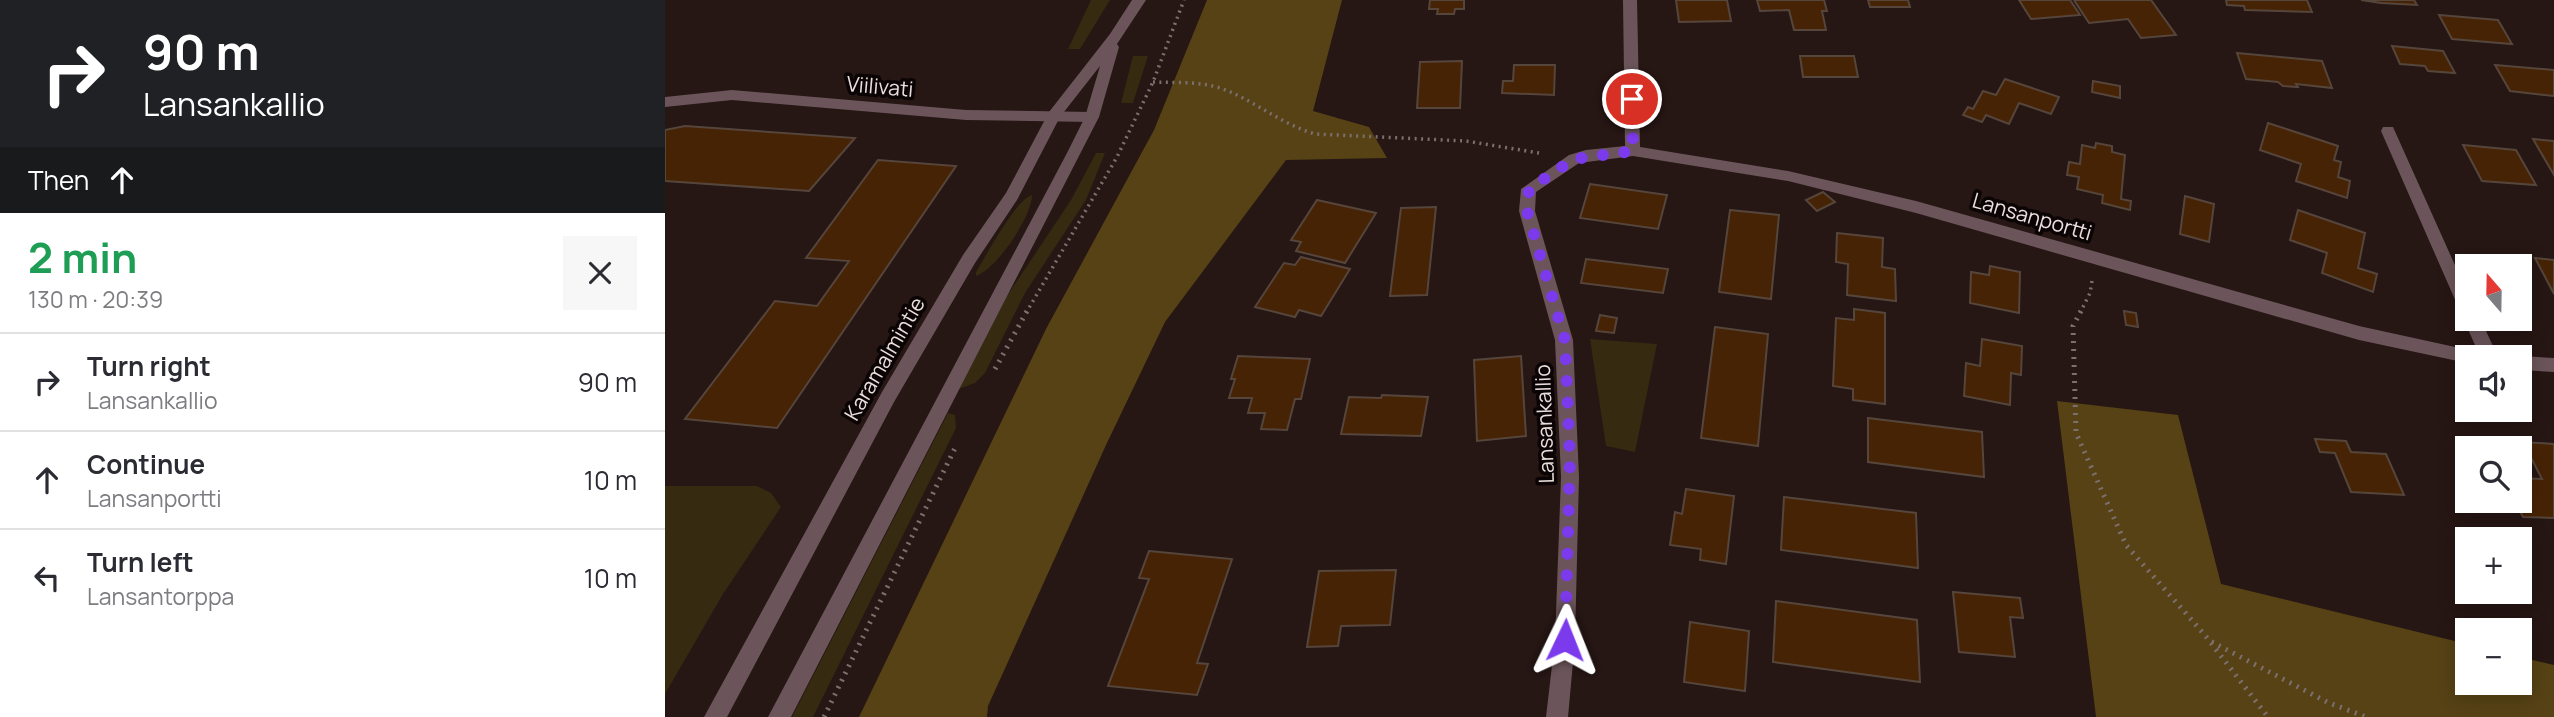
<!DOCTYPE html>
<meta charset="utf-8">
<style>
:root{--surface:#fff;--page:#f7f7f7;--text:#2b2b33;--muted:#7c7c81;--line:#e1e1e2}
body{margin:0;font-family:Manrope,sans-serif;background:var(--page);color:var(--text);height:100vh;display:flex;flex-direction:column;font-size:26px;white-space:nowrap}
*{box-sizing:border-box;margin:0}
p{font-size:23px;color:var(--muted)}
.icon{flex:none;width:38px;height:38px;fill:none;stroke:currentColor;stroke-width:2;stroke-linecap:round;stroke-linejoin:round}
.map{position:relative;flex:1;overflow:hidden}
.sheet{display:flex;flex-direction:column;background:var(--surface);width:665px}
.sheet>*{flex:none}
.guide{background:#202124;color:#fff;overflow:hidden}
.needle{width:46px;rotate:340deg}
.controls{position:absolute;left:1790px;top:254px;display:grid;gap:14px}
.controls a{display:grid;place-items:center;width:77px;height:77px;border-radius:0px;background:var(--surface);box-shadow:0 4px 18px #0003;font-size:35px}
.pin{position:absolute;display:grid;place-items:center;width:60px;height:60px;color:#fff;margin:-30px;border:4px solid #fff;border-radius:50%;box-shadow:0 2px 7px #0007}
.me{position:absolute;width:77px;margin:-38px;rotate:2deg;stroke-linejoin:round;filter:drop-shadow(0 0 5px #0008)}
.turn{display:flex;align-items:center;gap:24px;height:147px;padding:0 28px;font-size:32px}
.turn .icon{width:91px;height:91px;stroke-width:2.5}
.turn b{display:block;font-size:49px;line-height:60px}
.then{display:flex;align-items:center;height:66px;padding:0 28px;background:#0003;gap:14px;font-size:26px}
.round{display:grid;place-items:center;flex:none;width:74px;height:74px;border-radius:0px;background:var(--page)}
.overview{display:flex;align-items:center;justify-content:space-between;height:119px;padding:0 28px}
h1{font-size:42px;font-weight:700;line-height:52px;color:#1e9e55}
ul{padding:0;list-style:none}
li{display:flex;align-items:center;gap:21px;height:98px;padding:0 28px;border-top:2px solid var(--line)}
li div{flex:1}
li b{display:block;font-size:26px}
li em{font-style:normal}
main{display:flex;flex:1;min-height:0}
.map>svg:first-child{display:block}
</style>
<main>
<section class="sheet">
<div class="guide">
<div class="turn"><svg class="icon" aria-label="right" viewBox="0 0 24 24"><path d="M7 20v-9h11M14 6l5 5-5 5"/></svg><div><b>90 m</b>Lansankallio</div></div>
<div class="then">Then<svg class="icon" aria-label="ahead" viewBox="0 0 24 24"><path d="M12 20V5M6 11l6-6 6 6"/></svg></div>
</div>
<div class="overview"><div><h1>2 min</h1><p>130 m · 20:39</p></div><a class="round"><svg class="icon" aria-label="close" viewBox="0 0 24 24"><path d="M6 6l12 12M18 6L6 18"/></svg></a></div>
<ul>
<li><svg class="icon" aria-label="right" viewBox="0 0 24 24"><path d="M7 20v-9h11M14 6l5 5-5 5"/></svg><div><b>Turn right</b><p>Lansankallio</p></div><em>90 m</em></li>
<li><svg class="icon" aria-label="ahead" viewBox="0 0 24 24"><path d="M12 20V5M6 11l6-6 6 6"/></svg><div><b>Continue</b><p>Lansanportti</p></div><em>10 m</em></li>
<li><svg class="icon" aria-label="left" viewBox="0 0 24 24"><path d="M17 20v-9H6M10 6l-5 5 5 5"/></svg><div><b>Turn left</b><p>Lansantorppa</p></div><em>10 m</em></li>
</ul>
</section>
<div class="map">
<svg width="1889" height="717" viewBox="0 0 1889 717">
<rect width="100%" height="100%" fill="#261614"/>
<!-- green -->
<g fill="#362a10">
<path d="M 426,0 L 445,0 L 415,49 L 403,49 Z"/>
<path d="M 468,56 L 483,56 L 468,103 L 456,103 Z"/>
<path d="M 431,153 L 440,153 L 421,200 L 360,293 L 320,373 L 310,383 L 294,389 L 342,296 L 406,200 Z"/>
<path d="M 367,195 C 367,216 332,269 311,276 L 311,272 C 321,256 351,199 367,195 Z"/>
<path d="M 925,339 L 992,344 L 970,452 L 941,446 Z"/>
<path d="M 283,413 L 290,415 L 291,428 L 148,717 L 127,717 Z"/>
<path d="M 0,486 L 92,486 L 106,493 L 116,507 L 58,594 L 0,694 Z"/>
</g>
<!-- forest -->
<g fill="#564215">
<path d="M 542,0 L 677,0 L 648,111 L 704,127 L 722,158 L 621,160 L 500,322 L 441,445 L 323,706 L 322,717 L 194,717 L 381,329 L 489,130 Z"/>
<path d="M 1392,401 L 1513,415 L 1556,584 L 1802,644 L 1802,682 L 1855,682 L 1855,657 L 1889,665 L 1889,717 L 1431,717 Z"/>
</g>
<!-- building -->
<g fill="#472305" stroke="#55453b" stroke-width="2">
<path d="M 765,0 L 799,0 L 799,9 L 790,9 L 789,14 L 772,14 L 773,9 L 764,9 Z"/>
<path d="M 1011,0 L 1062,0 L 1066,21 L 1014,22 Z"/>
<path d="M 1092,0 L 1159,0 L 1162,11 L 1157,11 L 1161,30 L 1129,30 L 1124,10 L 1095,11 Z"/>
<path d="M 1203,0 L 1243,0 L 1245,7 L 1205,7 Z"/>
<path d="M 1354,0 L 1405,0 L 1415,15 L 1366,19 Z"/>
<path d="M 1409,0 L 1486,0 L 1511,35 L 1476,38 L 1463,19 L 1424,23 Z"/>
<path d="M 1561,0 L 1642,0 L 1647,12 L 1580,10 L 1579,6 L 1562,5 Z"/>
<path d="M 1696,0 L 1749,0 L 1752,5 L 1716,3 Z"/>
<path d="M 1774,15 L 1833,20 L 1847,44 L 1787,39 Z"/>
<path d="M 1727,46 L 1778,51 L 1790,73 L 1763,71 L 1760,66 L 1735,64 Z"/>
<path d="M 1572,53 L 1657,61 L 1667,88 L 1631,84 L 1633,87 L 1618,86 L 1613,82 L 1581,79 Z"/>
<path d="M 1135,56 L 1189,56 L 1193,77 L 1138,77 Z"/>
<path d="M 797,61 L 795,108 L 752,108 L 755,62 Z"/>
<path d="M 849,65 L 890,65 L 889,95 L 837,93 L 838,81 L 848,81 Z"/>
<path d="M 1830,65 L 1889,70 L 1889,96 L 1845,91 Z"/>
<path d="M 1340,79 L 1394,97 L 1386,114 L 1354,103 L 1344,124 L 1321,115 L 1317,122 L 1298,115 L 1303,107 L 1308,109 L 1318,91 L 1331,95 Z"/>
<path d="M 1428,81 L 1455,86 L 1455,98 L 1427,92 Z"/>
<path d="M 1603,123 L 1673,146 L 1669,160 L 1676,162 L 1673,177 L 1685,181 L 1682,198 L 1631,181 L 1636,164 L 1595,150 Z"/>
<path d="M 20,126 L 190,138 L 144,191 L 0,181 L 0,130 Z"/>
<path d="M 1868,139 L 1889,141 L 1889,175 Z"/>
<path d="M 1431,143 L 1447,146 L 1447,152 L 1460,155 L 1456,199 L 1466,201 L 1465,210 L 1437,203 L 1438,195 L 1412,189 L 1414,177 L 1402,175 L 1404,162 L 1415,164 L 1417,145 L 1430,148 Z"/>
<path d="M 1798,145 L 1851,150 L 1871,185 L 1817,181 Z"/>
<path d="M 213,160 L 291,166 L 112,428 L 20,419 L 110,301 L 152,306 L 184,261 L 141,258 Z"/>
<path d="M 925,184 L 1002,195 L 993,229 L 915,218 Z"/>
<path d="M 1158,192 L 1170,202 L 1152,211 L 1141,200 Z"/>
<path d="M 1520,196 L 1549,204 L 1544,242 L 1515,234 Z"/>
<path d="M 652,200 L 711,213 L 680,263 L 631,251 L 636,242 L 626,240 Z"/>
<path d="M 771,207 L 762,295 L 725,296 L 736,208 Z"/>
<path d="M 1065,210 L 1114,215 L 1106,299 L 1054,292 Z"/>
<path d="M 1633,210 L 1700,233 L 1693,268 L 1712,274 L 1708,292 L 1657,273 L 1662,253 L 1625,240 Z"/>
<path d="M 1172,233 L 1218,238 L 1217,267 L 1230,269 L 1231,301 L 1182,295 L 1183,264 L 1171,262 Z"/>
<path d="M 636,257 L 685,269 L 656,316 L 634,310 L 630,317 L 590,307 L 619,263 L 630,265 Z"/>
<path d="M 1870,258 L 1889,260 L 1889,294 Z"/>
<path d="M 921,259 L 1003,269 L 998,293 L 916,283 Z"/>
<path d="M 1325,266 L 1355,272 L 1354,313 L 1305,303 L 1306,272 L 1324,275 Z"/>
<path d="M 1189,309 L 1220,313 L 1220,404 L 1188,400 L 1188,389 L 1168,386 L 1171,318 L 1189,320 Z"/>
<path d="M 1459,311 L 1471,313 L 1473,327 L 1461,325 Z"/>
<path d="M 935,315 L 952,318 L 949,333 L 931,331 Z"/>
<path d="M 1050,327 L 1103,334 L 1093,446 L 1036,438 Z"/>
<path d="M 1317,339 L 1357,346 L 1356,375 L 1346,373 L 1345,405 L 1299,396 L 1301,363 L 1315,366 Z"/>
<path d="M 573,356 L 645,359 L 636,399 L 630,399 L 622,430 L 596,429 L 600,413 L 583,413 L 587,398 L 564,398 L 570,379 L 566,379 Z"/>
<path d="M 856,356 L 861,436 L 812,441 L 809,360 Z"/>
<path d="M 717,395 L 763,397 L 756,436 L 676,434 L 684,397 L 716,398 Z"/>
<path d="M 1203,418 L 1317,432 L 1319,477 L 1203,462 Z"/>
<path d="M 1650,439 L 1681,441 L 1686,452 L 1721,454 L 1739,495 L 1686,492 L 1670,453 L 1655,452 Z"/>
<path d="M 1858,442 L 1889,444 L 1889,518 L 1858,517 L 1849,500 L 1855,500 L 1855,478 L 1877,479 Z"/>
<path d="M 1021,489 L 1069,496 L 1061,564 L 1035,560 L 1036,549 L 1005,545 L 1010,512 L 1017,514 Z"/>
<path d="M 1119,497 L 1251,513 L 1253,568 L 1116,550 Z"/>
<path d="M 484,551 L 567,559 L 532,663 L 543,664 L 532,695 L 443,686 L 484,579 L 474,578 Z"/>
<path d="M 731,570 L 725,625 L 676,626 L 673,646 L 642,647 L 654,571 Z"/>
<path d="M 1288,592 L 1355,598 L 1358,618 L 1345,617 L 1350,657 L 1294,652 Z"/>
<path d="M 1111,601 L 1252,620 L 1255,682 L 1108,662 Z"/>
<path d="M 1025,622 L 1084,631 L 1080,691 L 1019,682 Z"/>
</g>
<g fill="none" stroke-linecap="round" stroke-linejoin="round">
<!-- path-far1 -->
<g stroke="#7d6f6d" stroke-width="3.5" stroke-dasharray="2 4.5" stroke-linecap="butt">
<path d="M 488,82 C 511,83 536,81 558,89 C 590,101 616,124 650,134 L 801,141 L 874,153"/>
<path d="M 361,313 L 452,157 L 488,82 L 519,0"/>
<path d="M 1415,313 L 1425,293 L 1427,281"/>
</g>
<!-- path -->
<g stroke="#7d6f6d" stroke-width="5" stroke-dasharray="2 6" stroke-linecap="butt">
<path d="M 1416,311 L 1408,326 L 1411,433 L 1461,545 L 1545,641 L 1662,702 L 1701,717"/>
<path d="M 330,369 L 362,311"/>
<path d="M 1546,643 L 1603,717"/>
<path d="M 159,717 L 290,448"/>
</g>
<!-- minor -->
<g fill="#6b555b" fill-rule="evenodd">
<path d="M 958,0 L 972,0 L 975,147 L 1123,171 L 1251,201 L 1694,326 L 1813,352 L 1716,131 L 1718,127 L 1728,127 L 1802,292 L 1802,318 L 1815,318 L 1833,357 L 1802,357 L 1802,363 L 1694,340 L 1251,213 L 1123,181 L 968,156 L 914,163 L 871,192 L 870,211 L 908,340 L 914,477 L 910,640 L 903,717 L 881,717 L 890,640 L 896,477 L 890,340 L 854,211 L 856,189 L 904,155 L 921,150 L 960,146 Z"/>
<path d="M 67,90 L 301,110 L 427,112 L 434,117 L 427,122 L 301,120 L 67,100 L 0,107 L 0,97 Z"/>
<path d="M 1855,356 L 1889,358 L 1889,372 L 1855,370 L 1855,357 L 1852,357 Z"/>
</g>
<!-- tertiary -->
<path fill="#6b555b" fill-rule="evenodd" d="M 467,0 L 481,0 L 452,44 L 454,47 L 434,117 L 126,717 L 103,717 L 402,153 L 420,117 L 435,66 L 395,117 L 352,200 L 310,263 L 229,402 L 62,717 L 39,717 L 217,392 L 298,255 L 341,193 L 384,112 L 445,34 Z"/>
</g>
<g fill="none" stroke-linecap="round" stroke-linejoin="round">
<!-- route -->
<path stroke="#7c3aed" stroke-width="12" stroke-dasharray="0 21.6" d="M 900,640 L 905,460 L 900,340 L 862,211 L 864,189 L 909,159 L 968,151 L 967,99"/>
</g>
<g text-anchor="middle" stroke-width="7" stroke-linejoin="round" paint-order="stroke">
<!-- street labels -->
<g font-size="21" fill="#ebdfdd" stroke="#0a0404">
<text transform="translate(215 87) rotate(5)" y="7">Viilivati</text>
<text transform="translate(1367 217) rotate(16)" y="7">Lansanportti</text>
<text transform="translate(220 359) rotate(-60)" y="7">Karamalmintie</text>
<text transform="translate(880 424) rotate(-92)" y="7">Lansankallio</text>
</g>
</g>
</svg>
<div class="controls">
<a><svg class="needle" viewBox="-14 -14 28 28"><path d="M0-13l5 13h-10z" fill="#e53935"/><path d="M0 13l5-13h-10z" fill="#7c7c81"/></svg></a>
<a><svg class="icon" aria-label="sound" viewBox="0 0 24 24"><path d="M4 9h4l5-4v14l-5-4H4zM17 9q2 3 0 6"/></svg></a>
<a><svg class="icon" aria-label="search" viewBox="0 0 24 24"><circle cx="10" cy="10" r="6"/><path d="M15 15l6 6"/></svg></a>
<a>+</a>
<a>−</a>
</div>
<div class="pin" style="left:967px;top:99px;background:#d93025"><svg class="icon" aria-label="arrive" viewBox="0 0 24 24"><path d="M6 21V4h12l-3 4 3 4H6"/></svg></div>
<svg class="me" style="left:900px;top:640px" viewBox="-20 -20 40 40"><path d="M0-17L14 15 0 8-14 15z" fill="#7c3aed" stroke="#fff" stroke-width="4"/></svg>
</div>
</main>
